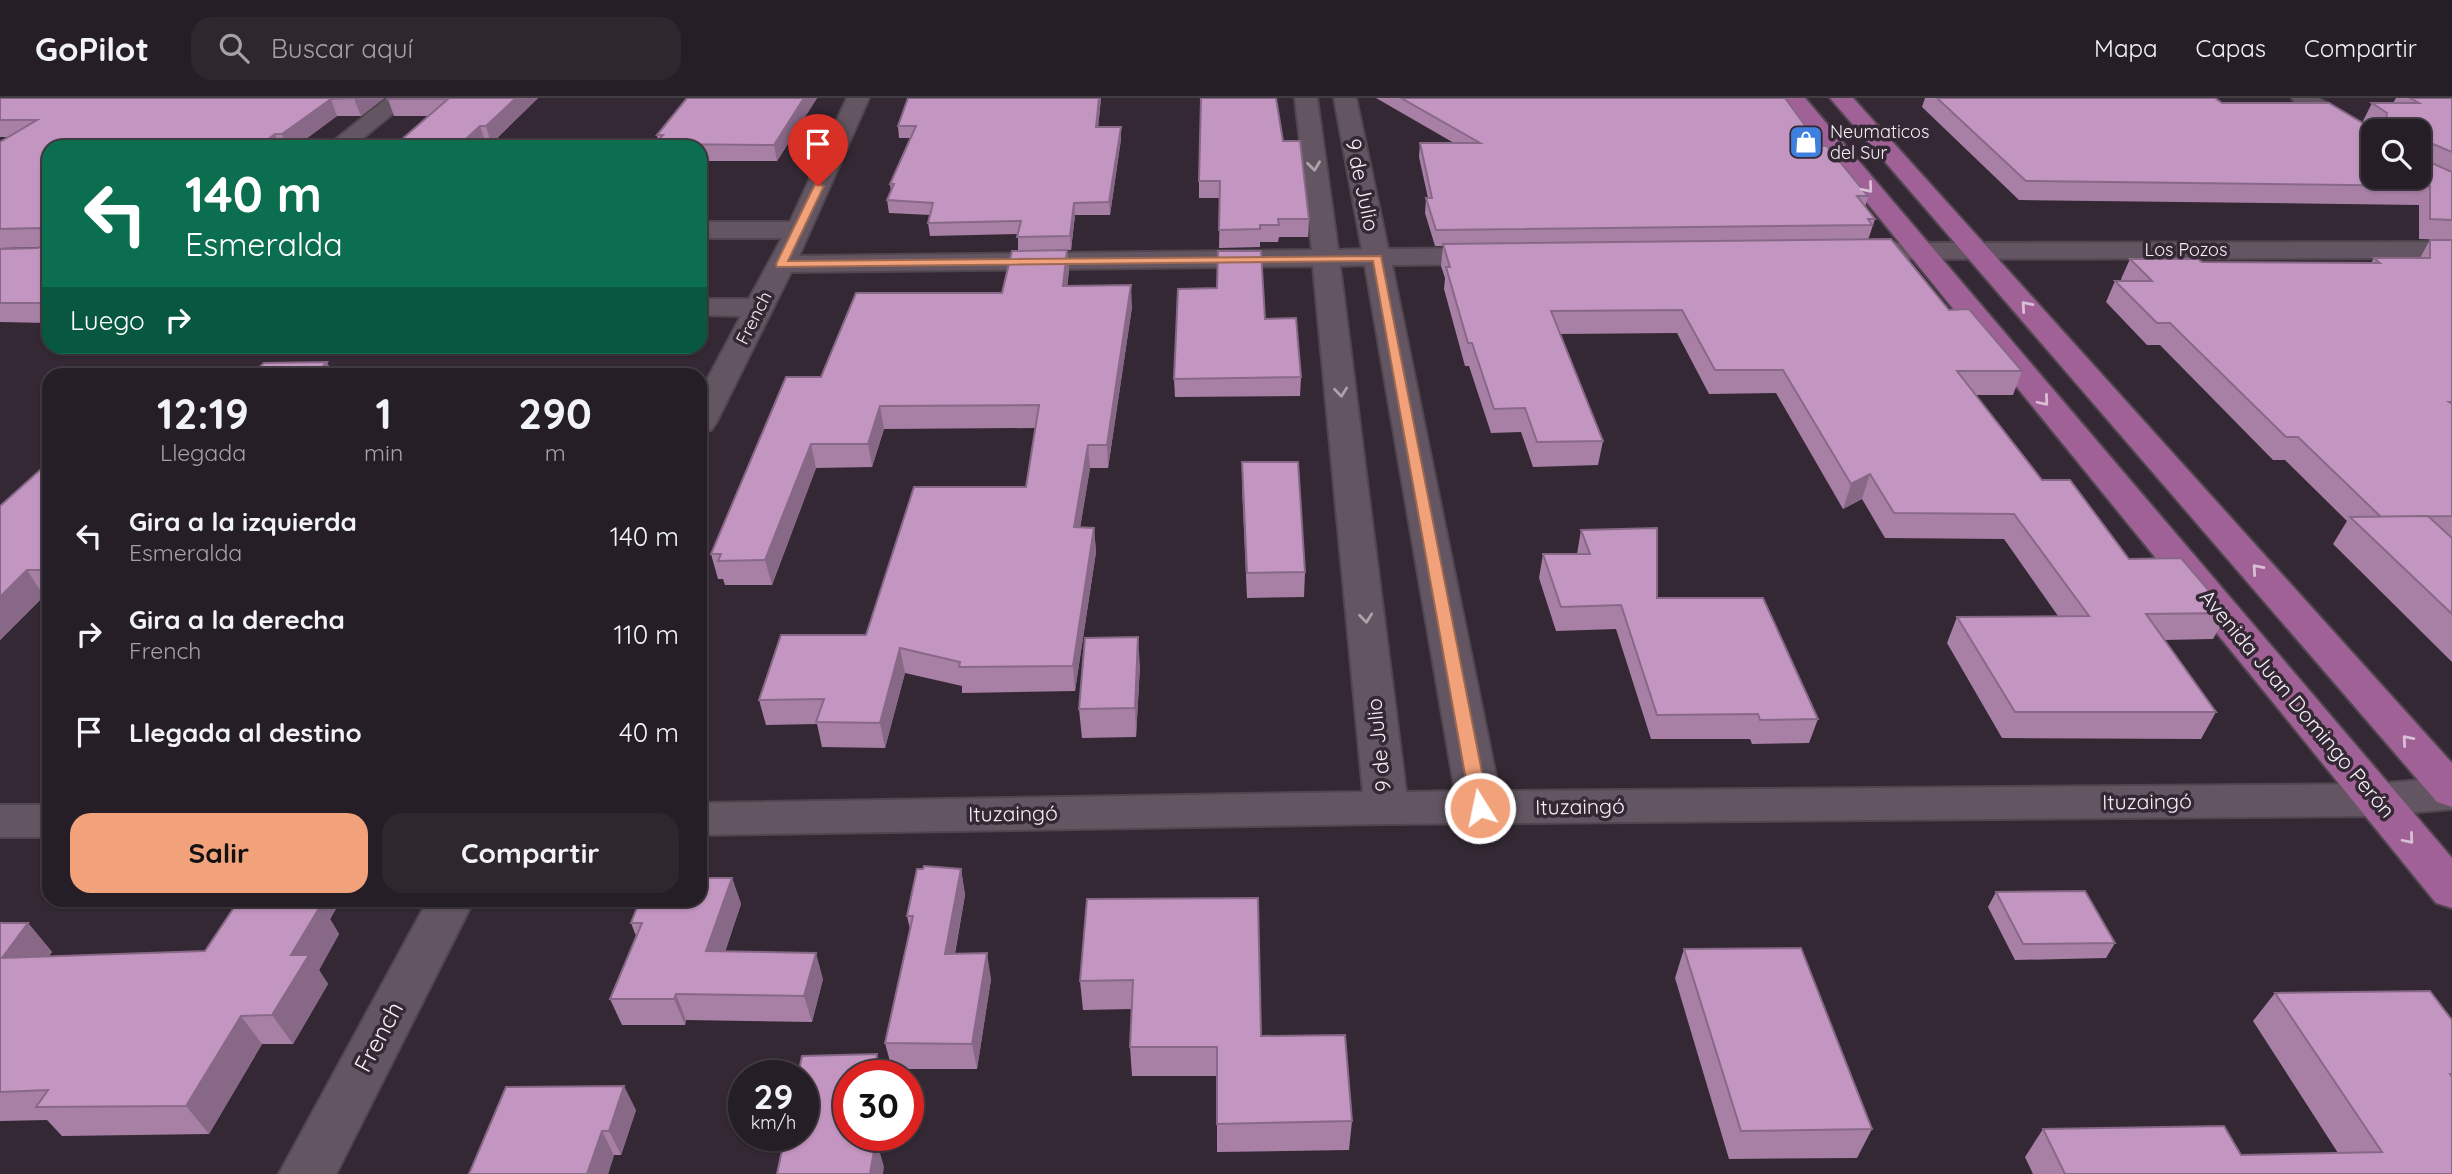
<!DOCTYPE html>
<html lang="es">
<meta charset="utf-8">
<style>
:root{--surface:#261e26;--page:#2e272e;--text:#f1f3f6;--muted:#a4a2a7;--line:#423c43;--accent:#f1a27b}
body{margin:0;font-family:Quicksand,sans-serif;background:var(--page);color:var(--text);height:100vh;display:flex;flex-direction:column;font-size:26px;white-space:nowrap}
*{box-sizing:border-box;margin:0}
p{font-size:23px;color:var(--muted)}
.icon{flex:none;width:38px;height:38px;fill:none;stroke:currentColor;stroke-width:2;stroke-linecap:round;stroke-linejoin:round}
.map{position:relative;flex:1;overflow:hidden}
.panel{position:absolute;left:42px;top:270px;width:665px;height:539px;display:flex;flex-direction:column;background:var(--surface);border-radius:21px;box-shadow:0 2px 5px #0004,0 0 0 2px var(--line)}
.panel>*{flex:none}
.guide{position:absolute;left:42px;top:42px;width:665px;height:214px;border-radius:21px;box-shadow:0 2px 5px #0004,0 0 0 2px var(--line);background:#0b6e4f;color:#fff;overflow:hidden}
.tools{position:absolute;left:2361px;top:21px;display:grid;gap:14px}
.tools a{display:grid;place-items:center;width:70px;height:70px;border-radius:14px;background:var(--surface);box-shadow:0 2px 5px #0004,0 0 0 2px var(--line);font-size:35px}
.speed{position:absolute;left:728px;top:962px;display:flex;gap:14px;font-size:35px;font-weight:700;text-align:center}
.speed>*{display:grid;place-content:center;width:91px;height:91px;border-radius:50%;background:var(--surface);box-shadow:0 2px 5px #0004,0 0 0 2px var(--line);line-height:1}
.speed small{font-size:18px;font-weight:400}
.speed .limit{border:10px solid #d22;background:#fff;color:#111}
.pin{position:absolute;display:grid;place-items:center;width:60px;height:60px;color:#fff;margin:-72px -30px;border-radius:50% 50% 50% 0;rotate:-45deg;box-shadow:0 0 7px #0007}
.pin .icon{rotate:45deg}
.me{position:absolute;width:77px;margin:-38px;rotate:350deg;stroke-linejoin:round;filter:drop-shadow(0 0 5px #0008)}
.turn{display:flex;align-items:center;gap:24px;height:147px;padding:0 28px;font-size:32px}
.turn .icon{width:91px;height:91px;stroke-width:2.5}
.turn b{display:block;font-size:49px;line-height:60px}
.then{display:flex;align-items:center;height:66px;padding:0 28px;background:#0003;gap:14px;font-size:26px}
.eta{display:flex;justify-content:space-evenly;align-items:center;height:119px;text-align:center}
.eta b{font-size:42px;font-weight:800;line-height:49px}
.action{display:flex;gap:14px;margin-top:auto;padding:14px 28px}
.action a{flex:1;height:80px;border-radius:21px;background:var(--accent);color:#111;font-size:28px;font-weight:800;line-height:80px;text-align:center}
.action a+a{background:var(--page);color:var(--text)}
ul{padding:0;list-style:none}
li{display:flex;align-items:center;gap:21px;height:98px;padding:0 28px}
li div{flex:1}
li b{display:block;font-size:26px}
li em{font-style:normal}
header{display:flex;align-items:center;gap:42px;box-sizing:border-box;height:98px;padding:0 35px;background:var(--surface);border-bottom:2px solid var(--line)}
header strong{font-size:33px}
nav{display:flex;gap:38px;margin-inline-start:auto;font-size:24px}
.search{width:490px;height:63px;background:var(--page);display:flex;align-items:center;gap:18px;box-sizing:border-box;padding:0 24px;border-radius:21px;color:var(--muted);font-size:26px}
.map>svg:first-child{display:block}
</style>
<header>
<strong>GoPilot</strong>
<div class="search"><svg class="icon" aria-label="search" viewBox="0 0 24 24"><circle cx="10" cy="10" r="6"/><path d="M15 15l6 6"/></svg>Buscar aquí</div>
<nav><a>Mapa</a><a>Capas</a><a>Compartir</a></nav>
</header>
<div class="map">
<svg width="2452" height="1076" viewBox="0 0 2452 1076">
<rect width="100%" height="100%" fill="#332833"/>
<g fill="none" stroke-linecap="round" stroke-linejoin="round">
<!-- minor casing -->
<g stroke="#50464f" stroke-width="4">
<g id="minor">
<path d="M 387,0 L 412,0 L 352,49 L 326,49 Z"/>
<path d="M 847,0 L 869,0 L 799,158 L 1312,152 L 1295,0 L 1317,0 L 1338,152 L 1362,151 L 1334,0 L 1356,0 L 1388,151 L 1493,150 L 1502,152 L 1506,158 L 1502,164 L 1493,166 L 1392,167 L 1499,693 L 2376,686 L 2452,679 L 2452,711 L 2376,718 L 1386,726 L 700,737 L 700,705 L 1363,694 L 1313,168 L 791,174 L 716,325 L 711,332 L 700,335 L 700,295 L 741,218 L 700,217 L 700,201 L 749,201 L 782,140 L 700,140 L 700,124 L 790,124 ZM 1365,167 L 1455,693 L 1406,694 L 1340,168 Z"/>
<path d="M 2292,0 L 2318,0 L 2375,33 L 2373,49 L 2365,47 L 2295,5 Z"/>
<path d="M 2452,144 L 2452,160 L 1847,161 L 1838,159 L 1834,153 L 1838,147 L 1847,145 Z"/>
<rect x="0" y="707" width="49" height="32"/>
<path d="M 428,802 L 474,802 L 336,1076 L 279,1076 Z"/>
</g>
</g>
<!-- major casing -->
<g stroke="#50464f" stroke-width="4">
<g id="major">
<path d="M 1782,0 L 1805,0 L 2452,760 L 2452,810 L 2436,805 Z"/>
<path d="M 1830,0 L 1853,0 L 2452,665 L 2452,709 L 2437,704 Z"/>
</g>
</g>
<!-- minor -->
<use href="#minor" fill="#635662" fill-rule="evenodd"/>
<!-- major -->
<use href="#major" fill="#a06296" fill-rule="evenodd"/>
</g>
<!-- wall -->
<g fill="#a880a6">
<path d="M 0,0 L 384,0 L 361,18 L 337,18 L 295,49 L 49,49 L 49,225 L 0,224 L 0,151 L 38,150 L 40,149 L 0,150 L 0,44 L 9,39 L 0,39 Z"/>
<path d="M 389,0 L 538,0 L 491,46 L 486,46 L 429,18 L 394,18 L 388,1 Z"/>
<path d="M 817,0 L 777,63 L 700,63 L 700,49 L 656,49 L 655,46 L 658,43 L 657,37 Z"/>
<path d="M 908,0 L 1101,0 L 1098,29 L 1121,41 L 1110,117 L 1075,117 L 1071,152 L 1018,152 L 1018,136 L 930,138 L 928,125 L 930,117 L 889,115 L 887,102 L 891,93 L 890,86 L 910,40 L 899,40 L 898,28 Z"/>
<path d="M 1376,0 L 1785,0 L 1820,48 L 1868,98 L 1865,109 L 1875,121 L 1868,142 L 1949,212 L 2022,273 L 2013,297 L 1975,297 L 2042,382 L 2129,461 L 2228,515 L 2213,541 L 2164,542 L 2216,614 L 2201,641 L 2002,640 L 1947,545 L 1957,519 L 2058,518 L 2004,441 L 1885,440 L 1862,401 L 1843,411 L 1776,295 L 1709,296 L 1677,235 L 1560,236 L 1603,343 L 1598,367 L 1533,369 L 1521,334 L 1491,335 L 1469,268 L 1465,268 L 1444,191 L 1445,180 L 1441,168 L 1443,148 L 1435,148 L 1425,115 L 1426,100 L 1428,100 L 1419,59 L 1420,45 L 1454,45 Z"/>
<path d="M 1925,0 L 2215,0 L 2222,5 L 2374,31 L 2363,23 L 2372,5 L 2393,5 L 2396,0 L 2452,0 L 2452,142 L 2419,141 L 2419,107 L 2019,102 L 1922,9 Z"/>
<path d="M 1283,43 L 1309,121 L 1308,139 L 1279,139 L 1278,144 L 1260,144 L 1260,149 L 1219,150 L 1220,100 L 1199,100 L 1199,83 Z"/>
<path d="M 2430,142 L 2452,142 L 2452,564 L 2333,446 L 2347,423 L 2285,362 L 2273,362 L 2160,247 L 2147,247 L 2106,204 L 2115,183 L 2122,183 L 2121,181 L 2130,161 L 2202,164 L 2371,165 L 2374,160 L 2420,160 Z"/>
<path d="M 1067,152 L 1069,173 L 1067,188 L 1132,209 L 1108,370 L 1090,370 L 1080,430 L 1094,430 L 1096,454 L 1075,593 L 962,595 L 962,588 L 905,575 L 885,650 L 822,649 L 817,626 L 766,627 L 759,602 L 866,537 L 1026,389 L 1035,330 L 884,331 L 872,369 L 816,370 L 772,487 L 725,487 L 723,481 L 718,481 L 711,456 L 821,279 L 1002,195 Z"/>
<path d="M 1265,221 L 1301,279 L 1300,298 L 1175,299 L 1174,281 Z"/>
<path d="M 49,364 L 49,498 L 44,498 L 0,542 L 0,408 Z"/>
<path d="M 1242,364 L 1305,474 L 1304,499 L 1247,500 L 1242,389 Z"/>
<path d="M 1581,432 L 1657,500 L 1818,621 L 1809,645 L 1752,646 L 1750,641 L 1651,641 L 1616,531 L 1556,533 L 1539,480 L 1543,456 L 1577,456 Z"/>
<path d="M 1140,568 L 1136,639 L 1082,640 L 1079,611 Z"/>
<path d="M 961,771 L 965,797 L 955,856 L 991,881 L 977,971 L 892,971 L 885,945 L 910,831 L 907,818 Z"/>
<path d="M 732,780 L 741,806 L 725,854 L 823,881 L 812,924 L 686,922 L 685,927 L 622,927 L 610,901 L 636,838 L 631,825 Z"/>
<path d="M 1996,794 L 2115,845 L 2106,860 L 2015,862 L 1988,809 Z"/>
<path d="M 1087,801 L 1261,938 L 1352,1023 L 1349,1052 L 1217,1054 L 1217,978 L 1132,978 L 1130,949 L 1132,911 L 1083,912 L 1080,883 Z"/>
<path d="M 239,802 L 338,802 L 340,804 L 330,821 L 339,836 L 319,872 L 328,886 L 293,946 L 262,946 L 209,1036 L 62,1038 L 47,1022 L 0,1023 L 0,825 L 28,825 L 52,854 L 49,858 L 205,853 Z"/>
<path d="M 1684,851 L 1872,1031 L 1857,1060 L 1729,1061 L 1675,880 Z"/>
<path d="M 2275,895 L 2452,922 L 2452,1076 L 2033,1076 L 2025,1059 L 2043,1031 L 2241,1057 L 2338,1055 L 2253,923 Z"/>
<path d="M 636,1012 L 621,1057 L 614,1057 L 608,1076 L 469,1076 Z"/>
</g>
<!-- shaded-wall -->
<g fill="#886887">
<path d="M 355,0 L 384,0 L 361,18 L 354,1 Z"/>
<path d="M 516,0 L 538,0 L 491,46 L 486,28 Z"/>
<path d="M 804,0 L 817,0 L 777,63 L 774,47 Z"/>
<path d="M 1099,0 L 1101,0 L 1097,41 L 1096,29 Z"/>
<path d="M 331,1 L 337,18 L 295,49 L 287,49 L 282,36 Z"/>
<path d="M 480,28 L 486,46 L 482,49 L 457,49 Z"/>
<path d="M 1121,29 L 1121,41 L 1110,117 L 1109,104 Z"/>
<path d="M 275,36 L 281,49 L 258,49 Z"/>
<path d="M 1074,105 L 1075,117 L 1071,152 L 1070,138 Z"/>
<path d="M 1067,152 L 1069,173 L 1065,210 L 1063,188 Z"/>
<path d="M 1131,187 L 1132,209 L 1108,370 L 1107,347 Z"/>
<path d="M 327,264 L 333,276 L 316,276 Z"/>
<path d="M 880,308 L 884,331 L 872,369 L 868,346 Z"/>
<path d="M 811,346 L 816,370 L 772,487 L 765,462 Z"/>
<path d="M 1088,347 L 1090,370 L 1076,454 L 1074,429 Z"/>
<path d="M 1870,376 L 1862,401 L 1843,411 L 1851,386 Z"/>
<path d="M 1094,430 L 1096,454 L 1075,593 L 1073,568 Z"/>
<path d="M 27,472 L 44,498 L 0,542 L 0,499 Z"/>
<path d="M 1138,539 L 1140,568 L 1136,639 L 1135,610 Z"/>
<path d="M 900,550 L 905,575 L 885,650 L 880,625 Z"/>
<path d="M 961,771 L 965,797 L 950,882 L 945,856 Z"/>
<path d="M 732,780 L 741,806 L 716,879 L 706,853 Z"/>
<path d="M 306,802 L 338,802 L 340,804 L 330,821 L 339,836 L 319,872 L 328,886 L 293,946 L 272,917 L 291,857 L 303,807 Z"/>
<path d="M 28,825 L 52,854 L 27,889 L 2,860 Z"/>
<path d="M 816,855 L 823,881 L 812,924 L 804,898 Z"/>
<path d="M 987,855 L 991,881 L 977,971 L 972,946 Z"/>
<path d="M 676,896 L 686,922 L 685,927 L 674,901 Z"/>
<path d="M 241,918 L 262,946 L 209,1036 L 186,1008 Z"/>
<path d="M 877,956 L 883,978 L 874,978 Z"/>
<path d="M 624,988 L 636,1012 L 621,1057 L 609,1033 Z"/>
<path d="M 602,1033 L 614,1057 L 608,1076 L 587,1076 Z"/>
<path d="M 864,1038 L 876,1038 L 876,1041 L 884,1069 L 883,1076 L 870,1076 L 863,1041 Z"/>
</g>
<!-- building -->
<g fill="#c395c1" stroke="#886887" stroke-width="2" fill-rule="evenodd">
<path d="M 0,0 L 355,0 L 331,1 L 282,36 L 275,36 L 258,49 L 49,49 L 49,205 L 0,205 L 0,151 L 38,150 L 41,148 L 41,132 L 39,130 L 0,131 L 0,44 L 37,22 L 0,22 Z"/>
<path d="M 389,0 L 516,0 L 486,28 L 480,28 L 457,49 L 393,49 L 448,1 L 388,1 Z"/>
<path d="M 687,0 L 804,0 L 774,47 L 655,46 L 663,37 L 657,37 Z"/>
<path d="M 908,0 L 1099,0 L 1096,29 L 1121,29 L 1109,104 L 1074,105 L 1070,138 L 1017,139 L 1021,123 L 928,125 L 933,105 L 887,102 L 894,86 L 890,86 L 916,28 L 898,28 Z"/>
<path d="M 1201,0 L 1276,0 L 1283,43 L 1300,43 L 1309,121 L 1278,121 L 1279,127 L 1260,127 L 1260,131 L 1219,132 L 1220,83 L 1199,83 Z"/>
<path d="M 1401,0 L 1785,0 L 1820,48 L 1827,48 L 1868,98 L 1857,98 L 1875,121 L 1868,121 L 1872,127 L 1436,132 L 1426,100 L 1432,100 L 1420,45 L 1480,45 Z"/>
<path d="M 1937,0 L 2215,0 L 2222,5 L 2329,5 L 2373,31 L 2382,33 L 2385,31 L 2387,15 L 2372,5 L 2419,5 L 2410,0 L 2452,0 L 2452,54 L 2426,43 L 2425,62 L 2452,74 L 2452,122 L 2430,121 L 2430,88 L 2026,83 ZM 2373,33 L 2418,33 L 2418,79 L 2373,79 Z"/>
<path d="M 1891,141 L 1949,212 L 1969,211 L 2022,273 L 1957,273 L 2042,382 L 2070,382 L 2129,461 L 2181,460 L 2228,515 L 2146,516 L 2216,614 L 2015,614 L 1957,519 L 2089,518 L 2014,416 L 1894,415 L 1870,376 L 1851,386 L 1783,272 L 1715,272 L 1682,212 L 1551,213 L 1603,343 L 1537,344 L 1525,310 L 1494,311 L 1472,245 L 1468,245 L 1446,169 L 1450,169 L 1443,146 Z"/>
<path d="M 2430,142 L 2452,142 L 2452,304 L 2449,304 L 2452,306 L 2452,418 L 2381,419 L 2298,339 L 2286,339 L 2170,225 L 2157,225 L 2115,183 L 2152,183 L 2130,161 L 2198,161 L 2202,164 L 2380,165 L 2374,160 L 2430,160 Z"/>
<path d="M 1067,152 L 1063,188 L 1131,187 L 1107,347 L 1088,347 L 1074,429 L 1094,430 L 1073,568 L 959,569 L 960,564 L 900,550 L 880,625 L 816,624 L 824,601 L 759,602 L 781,537 L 866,537 L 914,389 L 1026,389 L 1039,307 L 880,308 L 868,346 L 811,346 L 765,462 L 718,463 L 721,456 L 711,456 L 786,279 L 821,279 L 856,195 L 1002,195 L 1012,153 Z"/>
<path d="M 1218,153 L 1261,153 L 1265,221 L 1296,220 L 1301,279 L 1174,281 L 1178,191 L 1217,190 Z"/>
<path d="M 327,264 L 316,276 L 252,276 L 264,265 Z"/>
<path d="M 49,364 L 49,472 L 27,472 L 0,499 L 0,408 Z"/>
<path d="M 1242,364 L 1298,364 L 1305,474 L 1247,475 Z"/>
<path d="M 2428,418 L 2452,440 L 2452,516 L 2350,419 Z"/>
<path d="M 1657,430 L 1657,500 L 1763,500 L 1818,621 L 1760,622 L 1758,616 L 1657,617 L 1621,507 L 1561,509 L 1543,456 L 1590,456 L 1581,432 Z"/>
<path d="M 1138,539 L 1135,610 L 1079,611 L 1085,540 Z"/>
<path d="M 924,768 L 961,771 L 945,856 L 987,855 L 972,946 L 885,945 L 913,818 L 907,818 L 917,771 L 923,771 Z"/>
<path d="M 700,780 L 732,780 L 706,853 L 816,855 L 804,898 L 676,896 L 674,901 L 610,901 L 642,825 L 631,825 L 640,802 L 700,802 Z"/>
<path d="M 2085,793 L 2115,845 L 2023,846 L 1996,794 Z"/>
<path d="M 1258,800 L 1261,938 L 1345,937 L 1352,1023 L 1217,1026 L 1217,949 L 1130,949 L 1133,882 L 1080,883 L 1087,801 Z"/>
<path d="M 239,802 L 306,802 L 303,807 L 321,807 L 291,857 L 309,857 L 272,917 L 241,918 L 186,1008 L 36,1009 L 48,992 L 0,994 L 0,825 L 28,825 L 2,860 L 205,853 Z"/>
<path d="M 1801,850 L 1872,1031 L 1741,1033 L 1684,851 Z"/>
<path d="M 2430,893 L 2452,922 L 2452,976 L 2450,976 L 2452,979 L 2452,1076 L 2065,1076 L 2043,1031 L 2224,1028 L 2241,1057 L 2382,1054 L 2275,895 Z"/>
<path d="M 877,956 L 874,978 L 849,978 L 849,1038 L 864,1038 L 863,1041 L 876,1041 L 870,1076 L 777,1076 L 785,1038 L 803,1038 L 803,978 L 798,978 L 802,958 Z"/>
<path d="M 624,988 L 609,1033 L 602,1033 L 587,1076 L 469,1076 L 506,989 Z"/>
</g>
<!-- one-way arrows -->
<defs><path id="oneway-chevron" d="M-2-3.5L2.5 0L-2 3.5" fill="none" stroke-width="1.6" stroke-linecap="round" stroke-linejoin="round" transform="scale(1.75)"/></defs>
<g stroke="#ada2ac">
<use href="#oneway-chevron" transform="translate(1314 68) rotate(83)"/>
<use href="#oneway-chevron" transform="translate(1341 294) rotate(84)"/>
<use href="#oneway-chevron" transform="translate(1366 520) rotate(84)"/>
</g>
<g stroke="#d9bed5">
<use href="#oneway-chevron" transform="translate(1868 90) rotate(50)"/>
<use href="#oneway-chevron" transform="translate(2026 208) rotate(-131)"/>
<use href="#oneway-chevron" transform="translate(2044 303) rotate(50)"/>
<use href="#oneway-chevron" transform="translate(2257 471) rotate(-131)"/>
<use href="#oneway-chevron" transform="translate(2407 642) rotate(-131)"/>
<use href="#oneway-chevron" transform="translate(2409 741) rotate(50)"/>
</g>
<!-- route -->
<path fill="#f1a27b" stroke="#9d6950" stroke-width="2" d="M 815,86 L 824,88 L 788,163 L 1381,158 L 1489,710 L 1486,715 L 1474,715 L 1471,710 L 1373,163 L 777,169 L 776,166 Z"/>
<!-- icons -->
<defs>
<g id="shop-square" transform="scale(1.75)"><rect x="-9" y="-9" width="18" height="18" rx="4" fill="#3f7fe0" stroke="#332833"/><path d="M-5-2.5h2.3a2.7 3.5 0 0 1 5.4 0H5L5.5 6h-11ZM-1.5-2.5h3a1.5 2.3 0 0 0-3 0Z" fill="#fff"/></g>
</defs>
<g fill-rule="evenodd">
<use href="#shop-square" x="1806" y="44"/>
</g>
<g text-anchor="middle" stroke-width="7" stroke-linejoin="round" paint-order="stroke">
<!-- far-poi labels -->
<g font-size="18" fill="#f7eff7" stroke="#332833" text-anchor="start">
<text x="1830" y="40">Neumaticos<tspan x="1830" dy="21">del Sur</tspan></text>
</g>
<!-- far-street labels -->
<g font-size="18" fill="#f7eff7" stroke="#332833">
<text x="2186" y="158">Los Pozos</text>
<text transform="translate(754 220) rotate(-63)" y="6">French</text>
</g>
<!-- street labels -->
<g font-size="21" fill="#f7eff7" stroke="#332833">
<text transform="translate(1362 87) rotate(78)" y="7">9 de Julio</text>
<text transform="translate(2297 606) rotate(50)" y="7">Avenida Juan Domingo Perón</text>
<text transform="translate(1379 647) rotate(-96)" y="7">9 de Julio</text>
<text transform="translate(2147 704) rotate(-1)" y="7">Ituzaingó</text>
<text transform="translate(1580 709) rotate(-1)" y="7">Ituzaingó</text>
<text transform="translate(1013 716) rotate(-1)" y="7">Ituzaingó</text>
</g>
<!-- near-street labels -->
<g font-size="24" fill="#f7eff7" stroke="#332833">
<text transform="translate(379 939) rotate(-62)" y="8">French</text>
</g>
</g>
</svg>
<div class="tools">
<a><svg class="icon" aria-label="search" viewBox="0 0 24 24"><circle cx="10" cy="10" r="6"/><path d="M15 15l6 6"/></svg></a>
</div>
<div class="speed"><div>29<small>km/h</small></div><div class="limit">30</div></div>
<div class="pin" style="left:818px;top:88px;background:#d93025"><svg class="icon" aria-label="arrive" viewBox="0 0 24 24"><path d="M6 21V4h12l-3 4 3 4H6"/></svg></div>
<svg class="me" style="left:1480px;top:710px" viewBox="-20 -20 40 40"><circle r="17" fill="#f1a27b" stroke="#fff" stroke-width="3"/><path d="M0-11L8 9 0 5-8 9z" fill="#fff"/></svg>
<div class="guide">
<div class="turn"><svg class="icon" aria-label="left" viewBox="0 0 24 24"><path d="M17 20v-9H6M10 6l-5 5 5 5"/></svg><div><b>140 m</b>Esmeralda</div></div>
<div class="then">Luego<svg class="icon" aria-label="right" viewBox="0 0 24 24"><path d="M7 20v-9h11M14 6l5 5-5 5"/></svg></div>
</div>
<section class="panel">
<div class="eta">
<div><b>12:19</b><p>Llegada</p></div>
<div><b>1</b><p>min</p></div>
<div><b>290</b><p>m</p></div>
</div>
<ul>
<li><svg class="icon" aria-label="left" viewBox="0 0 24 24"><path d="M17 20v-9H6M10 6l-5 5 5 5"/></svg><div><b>Gira a la izquierda</b><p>Esmeralda</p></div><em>140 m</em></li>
<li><svg class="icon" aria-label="right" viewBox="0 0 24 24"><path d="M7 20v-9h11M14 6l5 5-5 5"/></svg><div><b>Gira a la derecha</b><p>French</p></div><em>110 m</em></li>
<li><svg class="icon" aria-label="arrive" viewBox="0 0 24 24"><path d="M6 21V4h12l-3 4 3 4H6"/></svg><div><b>Llegada al destino</b></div><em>40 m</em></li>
</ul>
<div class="action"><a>Salir</a><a>Compartir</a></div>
</section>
</div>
